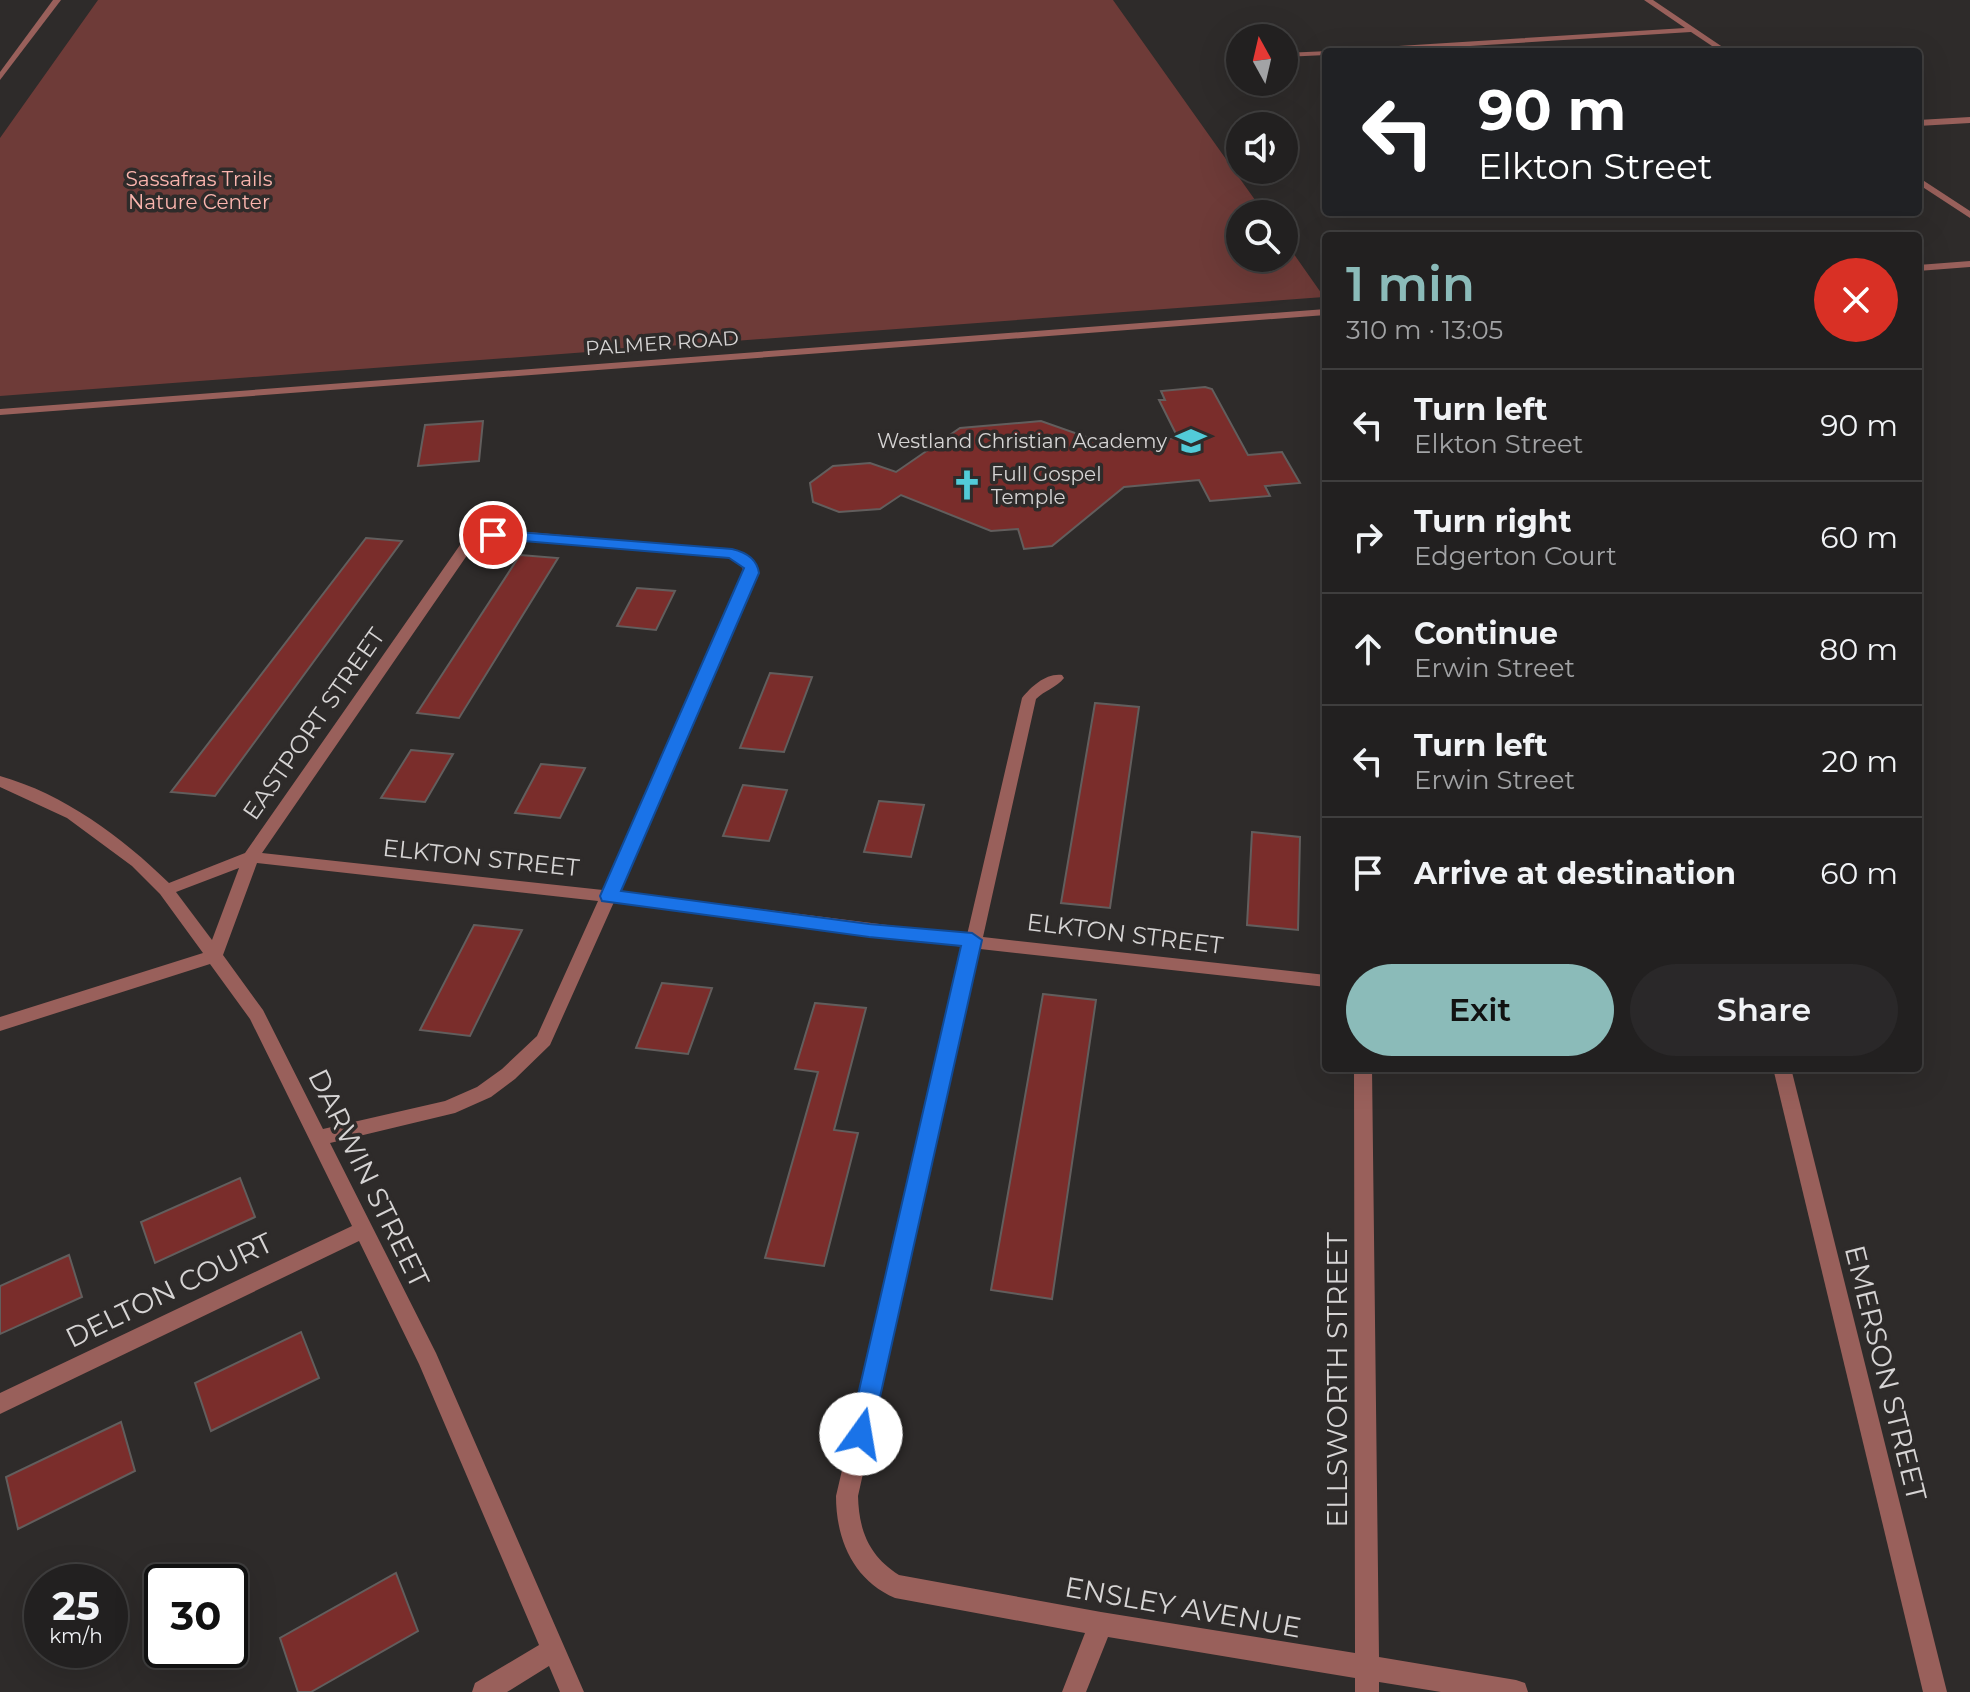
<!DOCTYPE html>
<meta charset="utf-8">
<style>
:root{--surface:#222020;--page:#2a2829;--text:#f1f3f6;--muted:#a2a3a5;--line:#3f3e3e;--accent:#8bbbb9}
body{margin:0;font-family:Montserrat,sans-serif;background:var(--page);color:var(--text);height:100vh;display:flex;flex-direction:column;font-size:30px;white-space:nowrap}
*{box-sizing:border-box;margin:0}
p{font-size:26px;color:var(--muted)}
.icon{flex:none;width:44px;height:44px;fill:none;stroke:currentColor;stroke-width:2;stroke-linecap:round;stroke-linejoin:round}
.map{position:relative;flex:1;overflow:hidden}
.details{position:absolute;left:1322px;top:232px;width:600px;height:840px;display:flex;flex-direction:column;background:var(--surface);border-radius:8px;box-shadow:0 8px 32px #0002,0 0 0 2px var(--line)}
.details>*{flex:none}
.hud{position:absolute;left:1322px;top:48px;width:600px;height:168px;border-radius:8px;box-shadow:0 8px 32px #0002,0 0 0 2px var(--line);background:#202124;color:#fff;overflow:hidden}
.needle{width:52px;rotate:352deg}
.tools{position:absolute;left:1226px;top:24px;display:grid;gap:16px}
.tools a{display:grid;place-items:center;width:72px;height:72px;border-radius:50%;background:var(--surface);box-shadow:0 8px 32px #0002,0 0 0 2px var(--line);font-size:40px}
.speed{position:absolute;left:24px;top:1564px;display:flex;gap:16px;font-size:40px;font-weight:700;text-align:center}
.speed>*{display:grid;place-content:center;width:104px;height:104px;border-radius:50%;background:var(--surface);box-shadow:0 8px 32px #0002,0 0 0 2px var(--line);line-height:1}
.speed small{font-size:20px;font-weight:400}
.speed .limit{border:4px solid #111;border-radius:12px;background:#fff;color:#111}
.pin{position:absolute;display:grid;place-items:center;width:68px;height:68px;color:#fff;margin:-34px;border:4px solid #fff;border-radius:50%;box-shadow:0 2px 8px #0007}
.me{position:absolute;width:88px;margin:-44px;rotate:13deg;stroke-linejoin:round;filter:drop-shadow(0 0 6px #0008)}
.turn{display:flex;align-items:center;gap:28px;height:168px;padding:0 24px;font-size:36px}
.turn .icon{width:104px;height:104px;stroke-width:2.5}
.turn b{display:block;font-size:56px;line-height:68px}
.round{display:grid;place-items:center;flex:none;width:84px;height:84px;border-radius:42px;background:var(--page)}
.summary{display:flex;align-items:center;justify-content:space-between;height:136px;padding:0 24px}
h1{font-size:48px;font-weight:600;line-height:60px;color:var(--accent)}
.action{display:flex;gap:16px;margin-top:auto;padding:16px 24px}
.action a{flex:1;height:92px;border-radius:48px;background:var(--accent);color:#111;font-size:32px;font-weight:600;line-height:92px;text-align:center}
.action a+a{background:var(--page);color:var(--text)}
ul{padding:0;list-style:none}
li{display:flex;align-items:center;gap:24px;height:112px;padding:0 24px;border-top:2px solid var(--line)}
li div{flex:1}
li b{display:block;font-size:30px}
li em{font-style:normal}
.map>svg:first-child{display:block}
</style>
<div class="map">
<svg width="1970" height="1692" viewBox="0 0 1970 1692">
<rect width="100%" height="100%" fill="#2e2b2a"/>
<!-- green -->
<path fill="#6e3b38" d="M 98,0 L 1113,0 L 1265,214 L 1240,214 L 1240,258 L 1284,258 L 1284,240 L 1324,297 L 0,396 L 0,138 Z"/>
<!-- building -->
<g fill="#7a2d2b" stroke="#625e5d" stroke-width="2">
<path d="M 1205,387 L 1212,389 L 1248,455 L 1282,452 L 1300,483 L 1265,486 L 1270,496 L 1210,501 L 1199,480 L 1124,487 L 1052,546 L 1024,549 L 1018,529 L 991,531 L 901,495 L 880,509 L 839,512 L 813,502 L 810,483 L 833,466 L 870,463 L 896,472 L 960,428 L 1041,421 L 1106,444 L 1178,438 L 1159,400 L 1165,400 L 1161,391 Z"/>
<path d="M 483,421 L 479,461 L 418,466 L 425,425 Z"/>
<path d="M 366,538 L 402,541 L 215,796 L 171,792 Z"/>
<path d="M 520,555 L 558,558 L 459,718 L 417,713 Z"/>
<path d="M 637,588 L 675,591 L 656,630 L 617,626 Z"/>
<path d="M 770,673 L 812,677 L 784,752 L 740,748 Z"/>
<path d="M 1095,703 L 1139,707 L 1110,908 L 1061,903 Z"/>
<path d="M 411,750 L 453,754 L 425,802 L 381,798 Z"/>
<path d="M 541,764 L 585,768 L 560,818 L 515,813 Z"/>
<path d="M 743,785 L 787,790 L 769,841 L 723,836 Z"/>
<path d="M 879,801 L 924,805 L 911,857 L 864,852 Z"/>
<path d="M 1252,832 L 1300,837 L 1298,930 L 1247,925 Z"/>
<path d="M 474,925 L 522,930 L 470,1036 L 420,1030 Z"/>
<path d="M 662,983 L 712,988 L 688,1054 L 636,1048 Z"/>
<path d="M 1043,994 L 1096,1000 L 1052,1299 L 991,1290 Z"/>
<path d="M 815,1003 L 866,1008 L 834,1130 L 858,1133 L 824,1266 L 765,1258 L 818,1072 L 795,1069 Z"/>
<path d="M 240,1178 L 255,1217 L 155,1263 L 141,1222 Z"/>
<path d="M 69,1255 L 82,1297 L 0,1334 L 0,1286 Z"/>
<path d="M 301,1332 L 319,1378 L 211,1431 L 195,1383 Z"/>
<path d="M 121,1422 L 135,1471 L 18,1529 L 6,1477 Z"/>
<path d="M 396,1573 L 418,1631 L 311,1692 L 298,1692 L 280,1638 Z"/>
</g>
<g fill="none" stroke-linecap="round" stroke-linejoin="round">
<!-- minor -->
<g fill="#99605b" fill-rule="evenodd">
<path d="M 1644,0 L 1653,0 L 1730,52 L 1721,52 L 1691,32 L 1374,52 L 1331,52 L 1335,50 L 1685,28 Z"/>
<path d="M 1329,51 L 1326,55 L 1284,57 L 1284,53 Z"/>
<rect x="1229" y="56" width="11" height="4"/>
<path d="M 1970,117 L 1970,123 L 1918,126 L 1918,120 Z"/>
<path d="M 1918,177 L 1970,211 L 1970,218 L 1918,184 Z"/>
<path d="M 506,530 L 732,550 L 749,556 L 759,573 L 618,891 L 967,935 L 1022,698 C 1032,686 1046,673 1062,675 L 1064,678 C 1057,687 1044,691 1036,699 L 983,937 L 1326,975 L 1326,987 L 980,949 L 858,1496 C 859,1531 869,1556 899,1575 L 1101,1612 L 1355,1653 L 1354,1068 L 1372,1068 L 1379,1657 L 1516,1680 L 1525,1683 L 1528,1692 L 1441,1692 L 1379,1682 L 1379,1692 L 1355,1692 L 1355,1678 L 1108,1637 L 1086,1692 L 1062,1692 L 1085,1633 L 895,1598 C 853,1580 836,1539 836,1496 L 964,947 L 614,902 L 550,1045 L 515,1079 L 491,1097 L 455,1113 L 330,1143 L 436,1353 L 584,1692 L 560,1692 L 549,1666 L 507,1692 L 472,1692 L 475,1683 L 539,1645 L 419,1364 L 359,1241 L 0,1414 L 0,1393 L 352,1226 L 250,1019 L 210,964 L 0,1031 L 0,1017 L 203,953 L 160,894 L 132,866 L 67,818 L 0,787 L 0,776 C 64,794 122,837 169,883 L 245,853 L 460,545 L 469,538 ZM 506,538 L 730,558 L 739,562 L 745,573 L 603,890 L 262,853 L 470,551 L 478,544 ZM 257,863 L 598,901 L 537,1036 L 502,1069 L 477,1087 L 445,1101 L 323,1129 L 263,1010 L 223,955 ZM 239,868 L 212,940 L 176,892 Z"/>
<path d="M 1773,1068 L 1791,1068 L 1947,1692 L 1923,1692 Z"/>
</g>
<!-- tertiary -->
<g fill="#99605b" fill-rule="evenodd">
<path d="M 53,0 L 61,0 L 0,80 L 0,72 Z"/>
<path d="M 1970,261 L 1970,267 L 1918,271 L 1918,265 Z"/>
<path d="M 1326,309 L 1326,315 L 0,415 L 0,409 Z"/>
</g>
</g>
<!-- route -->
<path fill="#1a73e8" stroke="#114b97" stroke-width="2" d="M 493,530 L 732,549 C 745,552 757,558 759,573 L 621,891 L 869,924 L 972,933 L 982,940 L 870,1442 L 861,1446 L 852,1442 L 849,1434 L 961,946 L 869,937 L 602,901 L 600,896 L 744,568 L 729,558 L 488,538 L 488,532 Z"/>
<!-- icons -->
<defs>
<g id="school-bare" transform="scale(2.4)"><path d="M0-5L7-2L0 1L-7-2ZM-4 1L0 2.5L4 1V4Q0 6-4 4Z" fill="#52cbd8" stroke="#2e2b2a" stroke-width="2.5" paint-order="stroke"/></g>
<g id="church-bare" transform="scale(2.4)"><path d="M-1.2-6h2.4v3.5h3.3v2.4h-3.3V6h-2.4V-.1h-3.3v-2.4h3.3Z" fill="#52cbd8" stroke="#2e2b2a" stroke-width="2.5" paint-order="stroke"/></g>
</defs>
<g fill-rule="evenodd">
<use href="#school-bare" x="1191" y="441"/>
<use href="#church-bare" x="967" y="485"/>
</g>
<g text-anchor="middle" stroke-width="7" stroke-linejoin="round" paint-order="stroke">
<!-- far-park labels -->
<g font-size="20" fill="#fbb5ae" stroke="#2e2b2a">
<text x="199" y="186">Sassafras Trails<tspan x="199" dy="23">Nature Center</tspan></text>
</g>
<!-- far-street labels -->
<g font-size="20" fill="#d6d4d4" stroke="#2e2b2a">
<text transform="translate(662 343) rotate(-4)" y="7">PALMER ROAD</text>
</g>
<!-- far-poi labels -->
<g font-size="20" fill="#d6d4d4" stroke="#2e2b2a" text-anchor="end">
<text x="1167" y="448">Westland Christian Academy</text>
<text x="991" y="481" text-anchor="start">Full Gospel<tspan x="991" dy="23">Temple</tspan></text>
</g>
<!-- street labels -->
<g font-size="24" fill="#d6d4d4" stroke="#2e2b2a">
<text transform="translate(314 724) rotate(-55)" y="8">EASTPORT STREET</text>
<text transform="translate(481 858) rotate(6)" y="8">ELKTON STREET</text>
<text transform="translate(1125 934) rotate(7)" y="8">ELKTON STREET</text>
</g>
<!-- near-street labels -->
<g font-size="28" fill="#d6d4d4" stroke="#2e2b2a">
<text transform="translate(369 1178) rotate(64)" y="10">DARWIN STREET</text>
<text transform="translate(169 1290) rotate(-26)" y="10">DELTON COURT</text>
<text transform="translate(1886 1373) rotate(76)" y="10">EMERSON STREET</text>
<text transform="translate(1337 1380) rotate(-90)" y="10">ELLSWORTH STREET</text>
<text transform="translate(1183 1607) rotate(10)" y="10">ENSLEY AVENUE</text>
</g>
</g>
</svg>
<div class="tools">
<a><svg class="needle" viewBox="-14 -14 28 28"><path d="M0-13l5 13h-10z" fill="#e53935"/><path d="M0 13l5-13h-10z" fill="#a2a3a5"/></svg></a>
<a><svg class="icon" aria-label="sound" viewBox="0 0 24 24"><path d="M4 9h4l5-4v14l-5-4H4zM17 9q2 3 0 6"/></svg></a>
<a><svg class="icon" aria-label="search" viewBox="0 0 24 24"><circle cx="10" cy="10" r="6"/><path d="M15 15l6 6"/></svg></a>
</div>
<div class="speed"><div>25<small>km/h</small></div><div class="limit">30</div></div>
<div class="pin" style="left:493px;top:535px;background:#d93025"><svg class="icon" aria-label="arrive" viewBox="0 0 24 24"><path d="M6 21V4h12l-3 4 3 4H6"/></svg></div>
<svg class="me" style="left:861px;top:1434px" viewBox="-20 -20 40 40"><circle r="19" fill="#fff"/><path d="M0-13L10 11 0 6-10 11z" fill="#1a73e8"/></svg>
<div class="hud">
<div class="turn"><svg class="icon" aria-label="left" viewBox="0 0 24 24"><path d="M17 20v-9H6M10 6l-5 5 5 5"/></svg><div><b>90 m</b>Elkton Street</div></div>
</div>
<section class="details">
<div class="summary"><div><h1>1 min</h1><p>310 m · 13:05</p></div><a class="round" style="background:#d93025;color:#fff"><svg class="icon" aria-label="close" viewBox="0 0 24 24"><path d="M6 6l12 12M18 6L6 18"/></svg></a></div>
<ul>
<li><svg class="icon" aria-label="left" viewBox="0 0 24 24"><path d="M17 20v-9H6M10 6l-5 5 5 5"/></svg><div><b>Turn left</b><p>Elkton Street</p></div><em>90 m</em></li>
<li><svg class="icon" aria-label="right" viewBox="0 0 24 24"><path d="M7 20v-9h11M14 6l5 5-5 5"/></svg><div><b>Turn right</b><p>Edgerton Court</p></div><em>60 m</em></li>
<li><svg class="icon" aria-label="ahead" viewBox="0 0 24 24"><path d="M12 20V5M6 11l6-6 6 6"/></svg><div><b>Continue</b><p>Erwin Street</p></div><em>80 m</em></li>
<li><svg class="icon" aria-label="left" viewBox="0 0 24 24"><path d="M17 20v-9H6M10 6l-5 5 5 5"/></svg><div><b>Turn left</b><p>Erwin Street</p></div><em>20 m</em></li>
<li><svg class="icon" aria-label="arrive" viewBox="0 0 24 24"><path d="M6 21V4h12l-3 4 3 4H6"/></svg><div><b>Arrive at destination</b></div><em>60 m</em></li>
</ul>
<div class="action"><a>Exit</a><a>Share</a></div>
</section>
</div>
